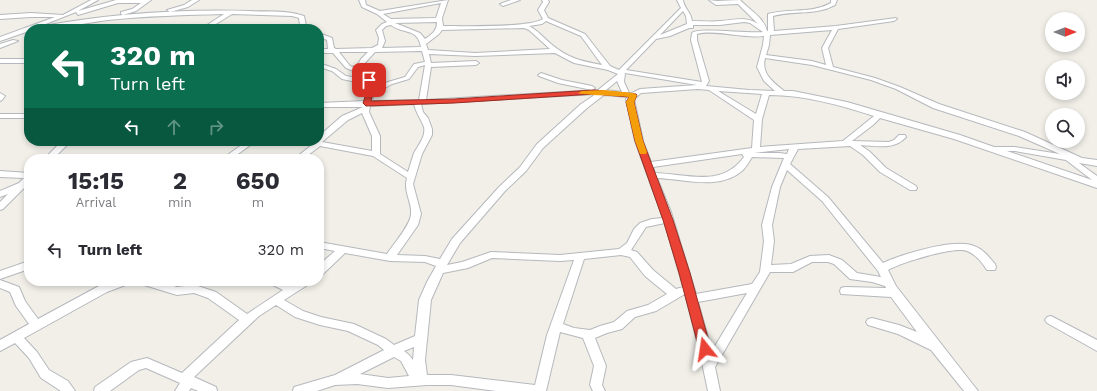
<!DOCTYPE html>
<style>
:root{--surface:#fff;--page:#f2f2f3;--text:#2b2b33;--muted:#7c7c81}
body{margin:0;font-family:"Work Sans",sans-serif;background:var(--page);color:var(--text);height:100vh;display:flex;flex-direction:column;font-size:15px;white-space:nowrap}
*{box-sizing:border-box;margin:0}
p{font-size:13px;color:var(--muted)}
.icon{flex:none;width:22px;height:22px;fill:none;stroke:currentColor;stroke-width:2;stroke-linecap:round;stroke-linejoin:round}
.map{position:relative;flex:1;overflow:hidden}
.sheet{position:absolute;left:24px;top:154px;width:300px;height:132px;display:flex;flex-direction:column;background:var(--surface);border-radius:16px;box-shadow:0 2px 6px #0003}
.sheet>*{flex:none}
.banner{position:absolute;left:24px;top:24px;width:300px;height:122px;border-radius:16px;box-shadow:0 2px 6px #0003;background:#0b6e4f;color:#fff;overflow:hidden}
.needle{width:26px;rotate:90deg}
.tools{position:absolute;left:1045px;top:12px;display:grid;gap:8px}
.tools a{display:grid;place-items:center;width:40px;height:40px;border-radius:50%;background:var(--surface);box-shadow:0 2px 6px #0003;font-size:20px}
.pin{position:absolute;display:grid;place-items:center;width:34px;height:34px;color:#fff;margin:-17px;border-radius:8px;box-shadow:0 2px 6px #0006}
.me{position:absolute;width:44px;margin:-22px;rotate:345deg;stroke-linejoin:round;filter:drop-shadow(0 0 3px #0008)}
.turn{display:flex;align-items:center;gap:14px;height:84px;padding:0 20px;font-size:18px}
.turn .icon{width:52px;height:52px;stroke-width:2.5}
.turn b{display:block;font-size:28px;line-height:34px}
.lanes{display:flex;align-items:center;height:38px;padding:0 20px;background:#0003;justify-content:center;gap:20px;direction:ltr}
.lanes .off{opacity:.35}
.eta{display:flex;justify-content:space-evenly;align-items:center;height:68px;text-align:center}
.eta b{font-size:24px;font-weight:700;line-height:28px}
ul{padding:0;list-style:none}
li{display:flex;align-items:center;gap:12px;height:56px;padding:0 20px}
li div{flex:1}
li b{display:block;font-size:15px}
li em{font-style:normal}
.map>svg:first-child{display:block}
</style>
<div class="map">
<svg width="1097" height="391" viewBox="0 0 1097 391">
<rect width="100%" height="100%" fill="#f1efe8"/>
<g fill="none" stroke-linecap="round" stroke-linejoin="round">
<!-- minor casing -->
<g stroke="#b5b8bc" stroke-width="2">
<g id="minor">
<path d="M 91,0 L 98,0 L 78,11 L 116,0 L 151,0 L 136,11 L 123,15 L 121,14 L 121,12 L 132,9 L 141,3 L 118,3 L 78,15 L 76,12 L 38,27 C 107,14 179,9 250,11 C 268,12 287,10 304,16 L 306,26 L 309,29 L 303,29 L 300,26 L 299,18 L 292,16 L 232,14 L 208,29 L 201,29 L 224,14 C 185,15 146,16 108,20 C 84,23 59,29 35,29 L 36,28 L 29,29 L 29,31 L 0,41 L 0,37 L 55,17 L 31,17 L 0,19 L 0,15 L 31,13 L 63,15 Z"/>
<path d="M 192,0 L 199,0 L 188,7 L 170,12 L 167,10 L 184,5 Z"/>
<path d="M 359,0 L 365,0 L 366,5 L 380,11 L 448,0 L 442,18 L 443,26 C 463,26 529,28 543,19 L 538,10 L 543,2 L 542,0 L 548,0 L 549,2 L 544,10 L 548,18 L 585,34 L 610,66 L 619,70 L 681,8 L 677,0 L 683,0 C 684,8 691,12 692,21 C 702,21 711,22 721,21 C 734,20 746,16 758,24 L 738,4 L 716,5 L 709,0 L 717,1 L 740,0 C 750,10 764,18 767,31 L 768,31 L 768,14 C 789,8 811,14 831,3 L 831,0 L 837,0 L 835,5 C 815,16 794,10 773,16 L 774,31 L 836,26 L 896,18 L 897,19 L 894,21 L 838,29 L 828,48 L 833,67 L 875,78 L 900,87 L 939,104 L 1025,132 L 1082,158 L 1097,160 L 1097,166 L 1079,163 L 1097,176 L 1097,188 L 954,139 L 880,118 L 873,125 L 852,141 L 889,142 L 894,140 L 899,135 L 905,135 L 906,137 C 895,150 876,146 860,145 L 869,151 L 886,168 L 916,186 L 917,188 L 916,190 L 910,190 L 880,172 L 863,155 L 850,146 L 798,149 L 790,164 L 828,197 L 883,263 C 902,254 955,238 974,246 C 983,249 989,257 995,264 L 996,267 L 995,270 L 987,270 C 982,262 975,254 967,251 C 954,246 900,263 888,270 L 896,286 L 978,391 L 964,391 L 931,350 L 898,334 L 868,325 L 866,322 L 868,319 L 872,318 L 899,325 L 917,332 L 891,297 L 841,294 L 840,291 L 841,288 L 845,287 L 886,288 L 885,286 L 872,282 L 850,279 L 834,264 L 828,262 L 812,262 L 793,272 L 770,272 L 715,367 L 720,391 L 708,391 L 699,349 L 685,294 L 656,311 L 635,317 L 622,329 L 607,333 L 595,338 L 606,366 L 602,385 L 605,391 L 593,391 L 590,385 L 594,366 L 583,338 L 560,332 L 546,391 L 496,391 L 451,385 L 427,385 L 388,388 L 357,384 L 335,385 L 317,391 L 293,391 L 294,387 L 335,375 L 384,350 L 378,345 L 348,331 L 320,325 L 295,317 L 276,305 L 259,316 L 194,377 L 216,387 L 217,391 L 198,391 L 191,388 L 189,391 L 175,391 L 180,383 L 146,368 L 139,370 L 110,391 L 94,391 L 95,387 L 131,362 L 147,358 L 182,373 L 239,320 L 208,298 L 194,293 L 177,295 L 141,284 L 140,281 L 157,281 L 177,287 L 194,285 L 198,286 L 216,292 L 247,314 L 283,290 L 271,284 L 270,281 L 284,281 L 291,285 L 297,281 L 310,281 L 309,284 L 284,300 L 303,311 L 321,317 L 354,324 L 386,339 L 394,345 L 415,336 L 419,300 L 427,282 L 436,266 L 425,262 L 390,261 L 345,253 L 323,274 L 319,275 L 319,265 L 335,251 L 319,248 L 319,242 L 387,254 C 393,245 411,224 411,214 C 412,202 403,191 407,178 L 373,156 L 320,146 L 303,159 L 294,159 L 313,144 L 307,141 L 319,141 L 319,136 L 342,116 L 363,107 L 319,107 L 319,103 L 365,101 L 368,89 L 366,84 L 342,79 L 332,71 L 319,67 L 319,63 L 336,69 L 346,76 L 364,79 L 358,76 L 356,72 L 346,68 L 333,53 L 319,53 L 319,49 L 328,49 L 327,40 L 319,37 L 319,33 L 332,38 L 334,48 L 336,49 L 372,48 L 378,45 L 379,38 L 376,30 L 382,24 L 387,22 L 377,14 L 362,7 ZM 441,3 L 436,18 L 391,19 L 383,14 ZM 683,11 L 686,16 L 687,24 L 660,35 ZM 546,21 L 581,36 L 602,65 C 580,61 568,58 551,44 C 544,38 537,30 529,26 L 542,24 ZM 437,22 C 437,31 432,34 425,39 L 420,33 L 395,23 ZM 744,22 L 750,23 L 763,32 C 749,34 699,27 692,33 L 691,40 L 702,82 L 626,70 L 656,39 L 670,36 L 689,28 L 693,28 L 693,25 L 720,25 ZM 391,25 C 404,35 417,27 421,47 L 382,48 L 385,41 L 382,30 L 386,26 ZM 524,28 L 529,30 L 550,49 L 475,53 L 428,50 L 426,44 L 439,34 L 442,30 ZM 832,30 L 822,48 L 826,65 L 812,61 L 766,55 L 769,45 L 770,35 ZM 697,34 C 716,29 742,39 764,36 L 763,45 L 757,67 L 764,81 L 775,91 L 749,90 L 706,86 L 709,81 L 697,40 ZM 422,51 L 425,62 L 414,64 L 405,77 L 388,82 L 374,88 L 370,81 L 372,79 L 363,74 L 364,64 L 375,52 ZM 339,52 L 368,52 L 361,59 L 356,68 L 350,66 ZM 555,53 L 574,63 L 608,70 L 618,74 L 598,90 L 426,100 L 431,67 L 476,65 L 479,63 L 476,61 L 431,63 L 429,54 L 475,56 ZM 765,58 L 812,65 L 871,80 L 896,89 L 933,108 L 1019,136 L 1060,154 L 1015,147 L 994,147 L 960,135 L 847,102 L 793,91 L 784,91 C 773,82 761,74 765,58 ZM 425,65 L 419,100 L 372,101 L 374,94 L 392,84 L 409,79 L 418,67 ZM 625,73 L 697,85 L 640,89 L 632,93 L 629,93 L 624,82 ZM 617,81 L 622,92 L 606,90 ZM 698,89 L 709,90 L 754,120 L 752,148 L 651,162 L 643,141 L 634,99 L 641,93 ZM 718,91 L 762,94 L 756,114 ZM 596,94 L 581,104 L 537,144 L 520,167 L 499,187 L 452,239 L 440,259 L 425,256 L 397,255 L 418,225 L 421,214 L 413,184 L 422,154 L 432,135 L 432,129 L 428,118 L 423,112 L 421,104 ZM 604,95 L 628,97 L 626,99 L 635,141 L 663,218 L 652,219 L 640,223 L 634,229 L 627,243 L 619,249 L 560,255 L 491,252 L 462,262 L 447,265 L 460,243 L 505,191 L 526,171 L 543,148 L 587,108 ZM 769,95 C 805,95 839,105 874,116 L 843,141 L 760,147 L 762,119 ZM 414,104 C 416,113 421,119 424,127 C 426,137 418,145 414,153 C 412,159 410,166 408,172 L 380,154 L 380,136 L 369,112 L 370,106 ZM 362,113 L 372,136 L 372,151 L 322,142 L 348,120 ZM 789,149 L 787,154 L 779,153 L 754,153 ZM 1007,151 L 1015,151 L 1066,160 L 1092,180 ZM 742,154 L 744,157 C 721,188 688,174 655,173 L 653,167 ZM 752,157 L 784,158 L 772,187 L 762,225 L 764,241 L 760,272 L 752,284 L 696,294 L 671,212 L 657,178 C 685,179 720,191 743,170 C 746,167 749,162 752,157 ZM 787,170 L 822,201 L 878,271 L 881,277 L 857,273 L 842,260 L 829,255 L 810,256 L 791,264 L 771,265 L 774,241 L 772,225 L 780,187 ZM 665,223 L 683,287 L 676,289 L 653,270 L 637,252 L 631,250 L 646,227 ZM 621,255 L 630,257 L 645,276 L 667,294 L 648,305 L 627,311 L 614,322 L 600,326 L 590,330 L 574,328 L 563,324 L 584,259 ZM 492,258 L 560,261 L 574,260 L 547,335 L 535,385 L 451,375 L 427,375 L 425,360 L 431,300 L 443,273 L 468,268 ZM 747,293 L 712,351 L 698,302 ZM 414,347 L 413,360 L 409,355 L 404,351 ZM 394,357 L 401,361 L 409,376 L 388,378 L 360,374 Z"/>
<path d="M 511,0 L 520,0 L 503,6 L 500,4 Z"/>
<path d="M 13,40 L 18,41 L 0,48 L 0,44 Z"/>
<rect x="0" y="59" width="29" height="4"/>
<path d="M 541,73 L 562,80 L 592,86 L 595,88 L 592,90 L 558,83 L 539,76 L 538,75 Z"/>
<path d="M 0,93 L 5,96 L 2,100 L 0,101 Z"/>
<rect x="0" y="114" width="29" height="4"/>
<path d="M 62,141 L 71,141 L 53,159 L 44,159 Z"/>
<path d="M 247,141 L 256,141 L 231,159 L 222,159 Z"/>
<path d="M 0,171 L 29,173 L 29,183 L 3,209 L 0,210 L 0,202 L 8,194 L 0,197 L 0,191 L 19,183 L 24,178 L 0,177 Z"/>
<path d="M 29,261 L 29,269 L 0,279 L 0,271 Z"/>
<path d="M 0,280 L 19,287 L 25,301 L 38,319 L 99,286 L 113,281 L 129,281 L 128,284 L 107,292 L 24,338 L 37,352 L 49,370 L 68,381 L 75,391 L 61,391 L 41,378 L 29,358 L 15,343 L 0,351 L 0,340 L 29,324 L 16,306 L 10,292 L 0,288 Z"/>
<path d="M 1051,316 L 1097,340 L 1097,351 L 1047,323 L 1045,320 L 1047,317 Z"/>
</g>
</g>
<!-- minor -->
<use href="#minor" fill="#fff" fill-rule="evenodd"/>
</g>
<!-- route -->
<path fill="#ea4335" stroke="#982c22" d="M 369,77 L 372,80 L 375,88 L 371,101 L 454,99 L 594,90 L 636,94 L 637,95 L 634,102 L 643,141 L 673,220 L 690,273 L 711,349 L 709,353 L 705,354 L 701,353 L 699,349 L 679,273 L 663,220 L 635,141 L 626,102 L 629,97 L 594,94 L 454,103 L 366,106 L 363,103 L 368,88 L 365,80 Z"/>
<!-- slow -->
<path fill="#f59e0b" d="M 604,90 L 633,93 L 637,95 L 634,102 L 643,141 L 647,152 L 646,154 L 640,154 L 635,141 L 626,102 L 629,97 C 621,96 581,95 578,93 L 582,91 Z"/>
</svg>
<div class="tools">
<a><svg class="needle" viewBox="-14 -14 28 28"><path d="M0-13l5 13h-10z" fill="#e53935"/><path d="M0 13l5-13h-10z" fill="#7c7c81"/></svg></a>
<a><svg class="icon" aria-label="sound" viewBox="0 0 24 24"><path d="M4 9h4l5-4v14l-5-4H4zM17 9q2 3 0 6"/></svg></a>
<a><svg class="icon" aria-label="search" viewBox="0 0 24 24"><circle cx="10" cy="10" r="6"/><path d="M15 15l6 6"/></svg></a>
</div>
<div class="pin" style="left:369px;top:80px;background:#d93025"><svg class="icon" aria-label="arrive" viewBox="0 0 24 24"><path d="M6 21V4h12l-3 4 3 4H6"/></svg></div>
<svg class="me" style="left:705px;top:349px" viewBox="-20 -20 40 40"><path d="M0-17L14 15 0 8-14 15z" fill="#ea4335" stroke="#fff" stroke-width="4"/></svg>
<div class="banner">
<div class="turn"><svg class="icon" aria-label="left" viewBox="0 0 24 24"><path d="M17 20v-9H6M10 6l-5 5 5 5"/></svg><div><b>320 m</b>Turn left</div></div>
<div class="lanes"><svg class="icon" aria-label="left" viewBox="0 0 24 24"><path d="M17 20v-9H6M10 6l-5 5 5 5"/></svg><svg class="icon off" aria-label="ahead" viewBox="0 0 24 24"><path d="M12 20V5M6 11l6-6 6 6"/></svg><svg class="icon off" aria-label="right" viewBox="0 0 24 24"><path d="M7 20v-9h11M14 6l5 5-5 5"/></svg></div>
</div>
<section class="sheet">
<div class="eta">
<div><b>15:15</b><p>Arrival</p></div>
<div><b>2</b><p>min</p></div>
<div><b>650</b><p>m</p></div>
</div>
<ul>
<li><svg class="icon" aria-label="left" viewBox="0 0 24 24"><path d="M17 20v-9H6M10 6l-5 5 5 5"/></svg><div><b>Turn left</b></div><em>320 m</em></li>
</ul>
</section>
</div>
